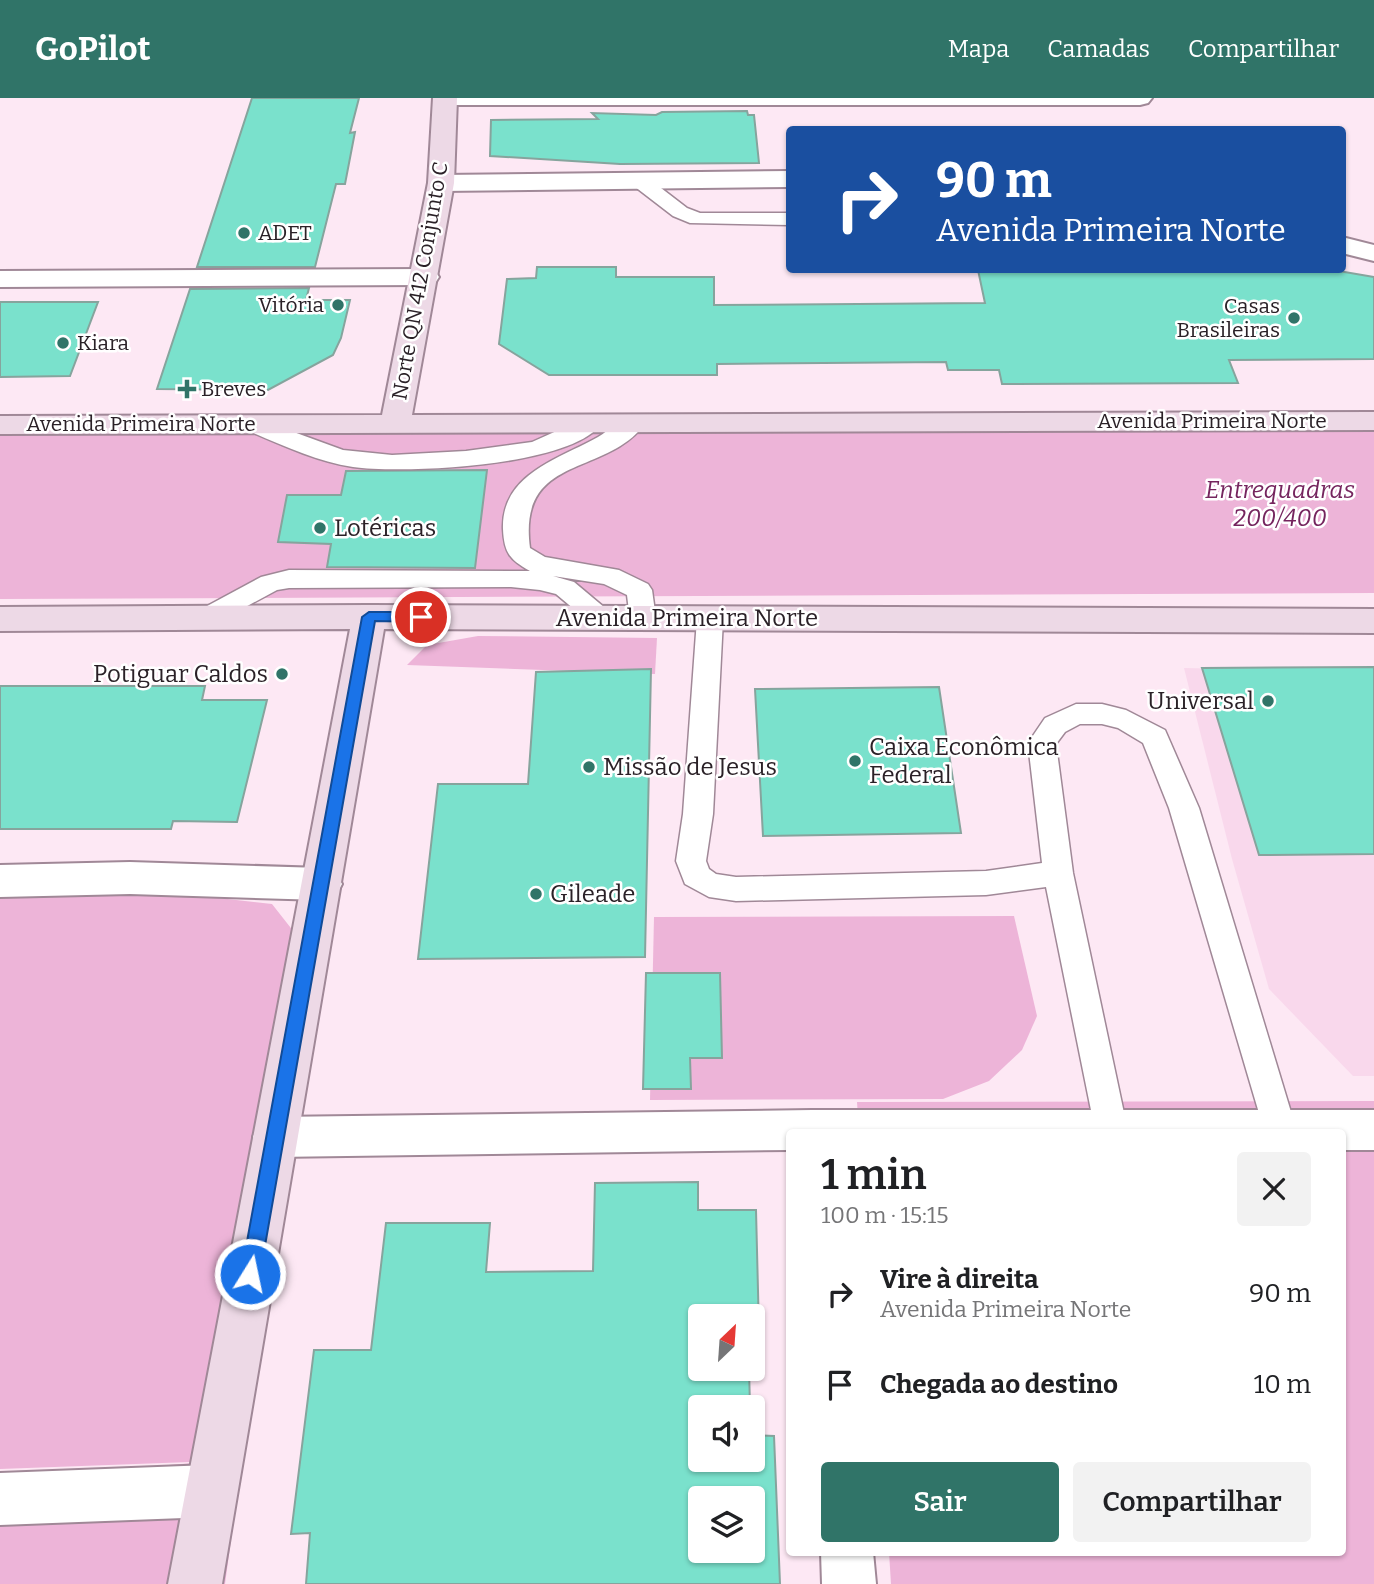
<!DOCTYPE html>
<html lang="pt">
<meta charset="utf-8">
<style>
:root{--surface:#fff;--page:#f2f2f2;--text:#202124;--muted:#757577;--accent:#307468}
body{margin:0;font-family:Bitter,serif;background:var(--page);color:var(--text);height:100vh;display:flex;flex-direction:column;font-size:26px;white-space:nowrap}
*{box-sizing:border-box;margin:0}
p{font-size:23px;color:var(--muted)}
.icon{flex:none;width:38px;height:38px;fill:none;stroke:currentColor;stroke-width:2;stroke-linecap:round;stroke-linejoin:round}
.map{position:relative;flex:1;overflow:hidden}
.drawer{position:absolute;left:786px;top:1031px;width:560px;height:427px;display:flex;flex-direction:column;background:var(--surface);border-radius:7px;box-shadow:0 2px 5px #0004}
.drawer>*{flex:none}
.hud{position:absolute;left:786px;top:28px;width:560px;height:147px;border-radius:7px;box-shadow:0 2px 5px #0004;background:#1a4fa0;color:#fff;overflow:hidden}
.needle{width:46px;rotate:25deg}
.controls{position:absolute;left:688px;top:1206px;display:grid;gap:14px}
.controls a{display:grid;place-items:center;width:77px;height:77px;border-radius:7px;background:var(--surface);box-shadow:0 2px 5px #0004;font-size:35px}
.pin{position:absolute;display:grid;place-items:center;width:60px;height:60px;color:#fff;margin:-30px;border:4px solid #fff;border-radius:50%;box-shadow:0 2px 7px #0007}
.me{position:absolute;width:77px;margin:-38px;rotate:10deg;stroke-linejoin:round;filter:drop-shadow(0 0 5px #0008)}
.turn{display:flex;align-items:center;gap:24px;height:147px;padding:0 35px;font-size:32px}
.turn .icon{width:91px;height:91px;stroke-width:2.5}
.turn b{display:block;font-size:49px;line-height:60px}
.round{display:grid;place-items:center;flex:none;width:74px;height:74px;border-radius:7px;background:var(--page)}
.summary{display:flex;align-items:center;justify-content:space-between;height:119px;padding:0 35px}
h1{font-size:42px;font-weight:600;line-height:52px}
.cta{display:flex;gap:14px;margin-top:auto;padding:14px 35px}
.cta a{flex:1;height:80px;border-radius:7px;background:var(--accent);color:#fff;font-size:28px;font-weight:600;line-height:80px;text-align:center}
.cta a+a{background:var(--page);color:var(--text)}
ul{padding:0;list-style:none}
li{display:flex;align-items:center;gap:21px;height:91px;padding:0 35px}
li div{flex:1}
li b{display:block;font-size:26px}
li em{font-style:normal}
header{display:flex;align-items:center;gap:42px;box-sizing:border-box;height:98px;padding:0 35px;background:var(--accent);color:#fff}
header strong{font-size:33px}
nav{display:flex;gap:38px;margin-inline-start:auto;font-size:24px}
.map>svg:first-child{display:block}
</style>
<header>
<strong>GoPilot</strong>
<nav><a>Mapa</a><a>Camadas</a><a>Compartilhar</a></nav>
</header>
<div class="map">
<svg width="1374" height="1486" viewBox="0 0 1374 1486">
<rect width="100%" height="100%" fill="#fde8f4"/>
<!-- built -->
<path fill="#f9d8ec" d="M 1184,570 L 1374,574 L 1374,978 L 1353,978 L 1269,891 L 1232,761 Z"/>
<!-- green -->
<g fill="#edb4d8">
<path d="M 1374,316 L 1374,495 L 0,501 L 0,324 Z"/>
<path d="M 478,538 L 657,540 L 655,576 L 407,567 L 427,547 Z"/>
<path d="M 157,793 L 272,806 L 327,876 L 242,1361 L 225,1486 L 0,1486 L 0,1381 L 217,1363 L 0,1371 L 0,798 Z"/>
<path d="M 1014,818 L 1037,918 L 1022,952 L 989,983 L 943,1001 L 650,1002 L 654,819 Z"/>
<path d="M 1374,1003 L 1374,1486 L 891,1486 L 889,1454 L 1342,1454 L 1342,1034 L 859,1034 L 857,1004 Z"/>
</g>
<!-- building -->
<g fill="#7ae1cc" stroke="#86a49d" stroke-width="2" fill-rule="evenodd">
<path d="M 252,0 L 359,0 L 350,35 L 355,34 L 345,86 L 336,86 L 315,169 L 197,169 Z"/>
<path d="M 747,13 L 748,17 L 754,17 L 759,65 L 620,66 L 490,58 L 491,22 L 598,21 L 592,15 L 656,17 L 662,14 Z"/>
<path d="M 537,169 L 616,169 L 616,179 L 714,179 L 714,207 L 985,205 L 978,172 L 1333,172 L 1374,179 L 1374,261 L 1229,262 L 1238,285 L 1002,286 L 999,272 L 948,272 L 946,264 L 717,266 L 717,277 L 549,277 L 499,246 L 507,181 L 536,180 Z"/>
<path d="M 309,190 L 306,202 L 350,202 L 341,240 L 333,257 L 268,292 L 157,291 L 190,191 Z"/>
<path d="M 0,204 L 98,204 L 70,278 L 0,279 Z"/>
<path d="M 487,372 L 475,470 L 327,469 L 331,446 L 278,444 L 287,397 L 341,397 L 346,373 Z"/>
<path d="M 1374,569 L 1374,756 L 1259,757 L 1202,570 Z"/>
<path d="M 651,571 L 645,859 L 418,861 L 438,686 L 528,686 L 536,574 Z"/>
<path d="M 0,588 L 205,588 L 202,602 L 267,602 L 237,724 L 173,723 L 171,731 L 0,731 Z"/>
<path d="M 939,589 L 961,735 L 763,738 L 755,591 Z"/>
<path d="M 646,875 L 720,875 L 722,960 L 690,960 L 691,991 L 643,991 Z"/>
<path d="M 698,1084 L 698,1112 L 756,1112 L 759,1233 L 752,1234 L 752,1218 L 700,1218 L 700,1270 L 749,1270 L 750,1309 L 700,1309 L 700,1362 L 752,1362 L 752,1337 L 774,1338 L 780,1486 L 306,1486 L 310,1435 L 291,1436 L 314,1252 L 371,1252 L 386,1125 L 490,1125 L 486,1174 L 593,1173 L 595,1085 ZM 700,1400 L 752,1400 L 752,1452 L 700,1452 Z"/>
</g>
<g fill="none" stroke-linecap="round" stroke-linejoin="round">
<!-- lane casing -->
<g stroke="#a08897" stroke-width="3">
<g id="lane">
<path d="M 641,78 L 648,80 L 687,110 L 700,115 L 789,115 L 789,127 L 690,125 L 673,118 L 634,88 L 631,84 L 634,80 Z"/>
<path d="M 634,317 L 642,319 L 646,324 C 608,380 517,354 530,450 L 545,459 L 619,472 L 648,486 L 652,492 L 656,521 L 652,527 L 643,530 L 634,527 L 630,521 L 627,497 L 604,486 L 553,478 L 574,484 L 611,515 L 615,521 L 611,527 L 602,530 L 593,527 L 556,496 L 540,492 L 511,489 L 289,490 L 277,492 L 214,526 L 205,529 L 196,526 L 192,520 L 196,514 L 261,479 L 289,472 L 530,473 C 510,462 504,455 503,431 C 501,376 559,361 598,339 C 610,332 620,320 634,317 Z"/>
<path d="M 250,318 L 343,352 L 392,357 L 466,353 L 532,344 L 590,318 L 598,320 L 602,325 C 572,369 403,376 353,369 C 315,363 277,345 242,330 L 238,325 L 242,320 Z"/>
<path d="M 710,512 L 719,515 L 723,521 L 713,716 L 706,763 L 709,771 L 716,776 L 736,779 L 986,773 L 1042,765 L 1028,645 L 1045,620 L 1076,606 L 1102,606 L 1126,612 L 1165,632 L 1199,710 L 1297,1034 L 1265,1034 L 1264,1032 L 1169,710 L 1143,645 L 1118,630 L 1102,626 L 1080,626 L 1065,634 L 1056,646 L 1073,775 L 1128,1034 L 1096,1034 L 1095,1032 L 1046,789 L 986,797 L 736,803 L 709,799 L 685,786 L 676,763 L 683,716 L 697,521 L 701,515 Z"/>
</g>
</g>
<!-- street casing -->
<g stroke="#a08897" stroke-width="4">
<g id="street">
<path d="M 433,0 L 1152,0 L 1148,5 L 1140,7 L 445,7 L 437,5 Z"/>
<path d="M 789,73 L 789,89 L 441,93 L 432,90 L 428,85 L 432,80 L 441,77 Z"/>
<path d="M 1342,139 L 1374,147 L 1374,163 L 1342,155 Z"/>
<path d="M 425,171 L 435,173 L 439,179 L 435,185 L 425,187 L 0,189 L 0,173 Z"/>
<path d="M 130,764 L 322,770 L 336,775 L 342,786 L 336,797 L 322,802 L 130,796 L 0,799 L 0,767 Z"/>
<path d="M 812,1012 L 1374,1012 L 1374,1052 L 1342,1052 L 1342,1034 L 789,1034 L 789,1052 L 275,1059 L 259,1053 L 253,1039 L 259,1025 L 275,1019 Z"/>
<path d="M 210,1367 L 228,1375 L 236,1393 L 228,1411 L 210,1419 L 0,1427 L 0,1375 Z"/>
<path d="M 821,1454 L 873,1454 L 876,1486 L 822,1486 Z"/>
</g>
</g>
<!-- secondary casing -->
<g stroke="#a08897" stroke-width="4">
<g id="secondary">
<path d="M 433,0 L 457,0 L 454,85 L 412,317 L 1374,314 L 1374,332 L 0,336 L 0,318 L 382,317 L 428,85 Z"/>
<path d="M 369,507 L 1374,511 L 1374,535 L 384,531 L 222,1486 L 168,1486 L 350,531 L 0,533 L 0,509 Z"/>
</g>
</g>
<!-- lane -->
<use href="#lane" fill="#fff" fill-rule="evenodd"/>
<!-- street -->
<use href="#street" fill="#fff" fill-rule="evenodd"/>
<!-- secondary -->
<use href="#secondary" fill="#edd9e6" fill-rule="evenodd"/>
</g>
<!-- route -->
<path fill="#1a73e8" stroke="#114b97" stroke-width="2" d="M 369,514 L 421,514 L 428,519 L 421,524 L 375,523 L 260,1176 L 257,1182 L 250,1185 L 244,1182 L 241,1176 L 362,519 Z"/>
<!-- markers -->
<g fill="#307468" stroke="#fff" stroke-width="2.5">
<circle cx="244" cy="135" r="7"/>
<circle cx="338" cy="207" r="7"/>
<circle cx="1294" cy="220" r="7"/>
<circle cx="63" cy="245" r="7"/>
<path d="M183.5 280.5h7v7h7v7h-7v7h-7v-7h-7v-7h7z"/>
<circle cx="320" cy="430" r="7"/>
<circle cx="282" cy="576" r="7"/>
<circle cx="1268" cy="603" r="7"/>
<circle cx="855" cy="663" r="7"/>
<circle cx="589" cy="669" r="7"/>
<circle cx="536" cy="796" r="7"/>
</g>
<g text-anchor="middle" stroke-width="5" stroke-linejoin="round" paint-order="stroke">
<!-- far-poi labels -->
<g font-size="21" fill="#2a2127" stroke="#fff" text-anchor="start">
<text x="258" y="142">ADET</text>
<text x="324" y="214" text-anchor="end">Vitória</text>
<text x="1280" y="215" text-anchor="end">Casas<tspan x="1280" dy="24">Brasileiras</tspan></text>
<text x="77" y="252">Kiara</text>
<text x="201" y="298">Breves</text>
</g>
<!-- far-street labels -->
<g font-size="21" fill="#2a2127" stroke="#fff">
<text transform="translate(420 183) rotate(-80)" y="7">Norte QN 412 Conjunto C</text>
<text x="1212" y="330">Avenida Primeira Norte</text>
<text x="141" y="333">Avenida Primeira Norte</text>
</g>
<!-- park labels -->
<g font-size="24" font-style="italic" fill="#75245e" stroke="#fff">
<text x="1280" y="400">Entrequadras<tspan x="1280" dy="28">200/400</tspan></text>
</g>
<!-- poi labels -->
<g font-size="24" fill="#2a2127" stroke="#fff" text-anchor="start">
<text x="334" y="438">Lotéricas</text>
<text x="268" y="584" text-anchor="end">Potiguar Caldos</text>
<text x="1254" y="611" text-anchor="end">Universal</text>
<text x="869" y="657">Caixa Econômica<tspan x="869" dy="28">Federal</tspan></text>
<text x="603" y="677">Missão de Jesus</text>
<text x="550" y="804">Gileade</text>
</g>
<!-- street labels -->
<g font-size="24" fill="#2a2127" stroke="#fff">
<text x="687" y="528">Avenida Primeira Norte</text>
</g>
</g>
</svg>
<div class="controls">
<a><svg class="needle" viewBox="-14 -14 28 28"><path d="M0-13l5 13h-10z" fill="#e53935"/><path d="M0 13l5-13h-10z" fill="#757577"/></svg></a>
<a><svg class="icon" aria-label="sound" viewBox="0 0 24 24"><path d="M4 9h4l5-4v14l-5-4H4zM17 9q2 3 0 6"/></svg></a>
<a><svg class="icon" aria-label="layers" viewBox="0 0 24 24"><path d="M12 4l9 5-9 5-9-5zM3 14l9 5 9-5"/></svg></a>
</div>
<div class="pin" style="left:421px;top:519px;background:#d93025"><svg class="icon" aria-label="arrive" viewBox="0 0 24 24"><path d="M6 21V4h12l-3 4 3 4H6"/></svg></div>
<svg class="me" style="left:250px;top:1176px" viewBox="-20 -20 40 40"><circle r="17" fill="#1a73e8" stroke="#fff" stroke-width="3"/><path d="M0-11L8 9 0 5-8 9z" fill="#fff"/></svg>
<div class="hud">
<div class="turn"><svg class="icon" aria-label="right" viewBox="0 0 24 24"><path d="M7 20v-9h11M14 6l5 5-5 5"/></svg><div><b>90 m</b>Avenida Primeira Norte</div></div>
</div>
<section class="drawer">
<div class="summary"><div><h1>1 min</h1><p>100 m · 15:15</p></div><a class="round"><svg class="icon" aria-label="close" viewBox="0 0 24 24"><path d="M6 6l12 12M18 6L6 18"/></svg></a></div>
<ul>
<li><svg class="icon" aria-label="right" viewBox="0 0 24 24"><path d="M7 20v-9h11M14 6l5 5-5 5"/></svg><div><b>Vire à direita</b><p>Avenida Primeira Norte</p></div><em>90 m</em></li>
<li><svg class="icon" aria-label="arrive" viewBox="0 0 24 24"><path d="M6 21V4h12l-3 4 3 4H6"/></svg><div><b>Chegada ao destino</b></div><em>10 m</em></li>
</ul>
<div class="cta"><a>Sair</a><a>Compartilhar</a></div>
</section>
</div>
